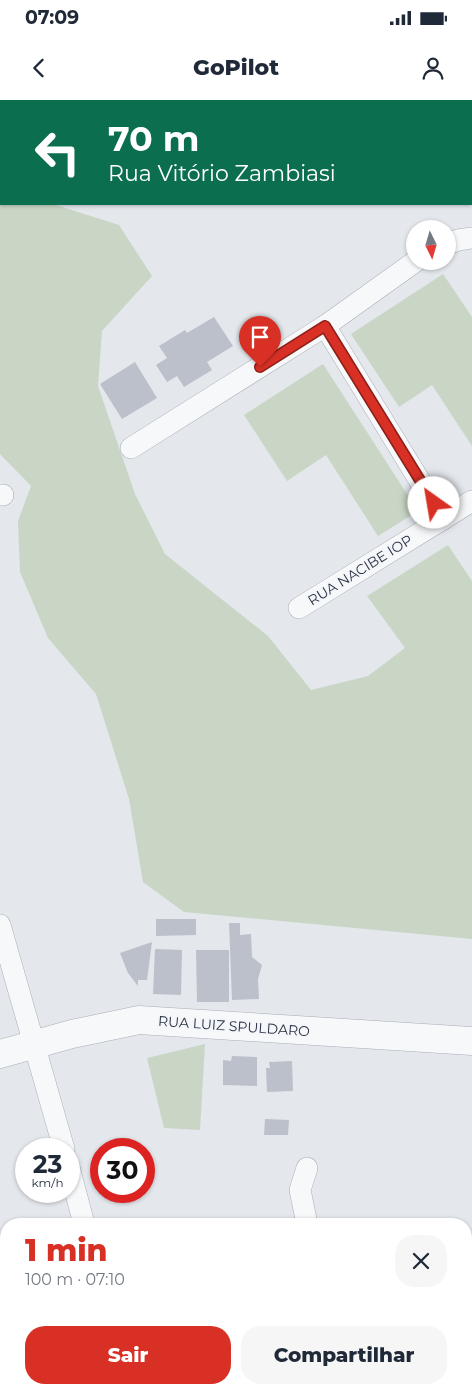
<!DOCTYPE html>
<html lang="pt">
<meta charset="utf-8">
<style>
:root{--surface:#fff;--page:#f6f6f7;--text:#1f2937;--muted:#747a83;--accent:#d93025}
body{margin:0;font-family:Montserrat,sans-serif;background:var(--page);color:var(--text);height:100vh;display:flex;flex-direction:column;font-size:19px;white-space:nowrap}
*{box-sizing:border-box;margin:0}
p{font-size:16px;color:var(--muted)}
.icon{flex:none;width:28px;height:28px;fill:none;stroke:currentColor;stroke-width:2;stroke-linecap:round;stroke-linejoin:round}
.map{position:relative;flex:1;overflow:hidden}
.drawer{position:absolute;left:0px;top:1118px;width:472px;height:176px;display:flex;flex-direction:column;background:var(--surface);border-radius:20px 20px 0 0;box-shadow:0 1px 4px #0004}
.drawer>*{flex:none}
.banner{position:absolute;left:0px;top:0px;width:472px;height:105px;box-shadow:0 1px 4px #0004;background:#0b6e4f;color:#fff;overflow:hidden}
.needle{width:32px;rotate:175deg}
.controls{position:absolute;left:406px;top:120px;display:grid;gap:10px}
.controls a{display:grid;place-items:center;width:50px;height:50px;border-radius:50%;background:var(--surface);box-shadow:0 1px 4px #0004;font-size:25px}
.speed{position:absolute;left:15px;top:1038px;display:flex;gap:10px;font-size:25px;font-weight:700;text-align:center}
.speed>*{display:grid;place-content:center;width:65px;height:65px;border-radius:50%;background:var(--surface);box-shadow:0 1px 4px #0004;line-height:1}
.speed small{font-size:12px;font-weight:400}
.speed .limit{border:8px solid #d22;background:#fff;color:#111}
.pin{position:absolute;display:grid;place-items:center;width:42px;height:42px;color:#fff;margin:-51px -21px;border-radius:50% 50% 50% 0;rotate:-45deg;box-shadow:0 0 5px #0007}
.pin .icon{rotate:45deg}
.me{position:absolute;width:55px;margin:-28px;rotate:328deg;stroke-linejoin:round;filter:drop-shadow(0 0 4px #0008)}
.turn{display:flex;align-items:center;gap:18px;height:105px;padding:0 25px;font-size:22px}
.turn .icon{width:65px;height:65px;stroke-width:2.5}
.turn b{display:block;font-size:35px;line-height:42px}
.round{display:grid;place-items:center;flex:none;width:52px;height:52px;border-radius:20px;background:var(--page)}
.summary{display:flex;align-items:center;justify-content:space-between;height:85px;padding:0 25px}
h1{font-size:30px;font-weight:800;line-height:38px;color:var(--accent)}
.primary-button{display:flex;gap:10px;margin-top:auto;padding:10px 25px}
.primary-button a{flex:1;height:58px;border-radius:20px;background:var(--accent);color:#fff;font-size:20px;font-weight:800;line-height:58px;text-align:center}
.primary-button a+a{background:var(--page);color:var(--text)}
.status{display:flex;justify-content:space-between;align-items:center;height:35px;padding:0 25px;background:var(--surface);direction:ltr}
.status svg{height:14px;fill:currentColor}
header{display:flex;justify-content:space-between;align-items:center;height:65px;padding:0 25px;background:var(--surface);font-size:22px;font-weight:800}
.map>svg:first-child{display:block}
</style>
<div class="status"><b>07:09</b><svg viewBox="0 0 49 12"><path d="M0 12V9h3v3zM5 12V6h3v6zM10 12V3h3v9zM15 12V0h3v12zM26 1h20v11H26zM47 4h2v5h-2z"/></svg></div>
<header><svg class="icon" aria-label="back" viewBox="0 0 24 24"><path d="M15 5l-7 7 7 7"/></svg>GoPilot<svg class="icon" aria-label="person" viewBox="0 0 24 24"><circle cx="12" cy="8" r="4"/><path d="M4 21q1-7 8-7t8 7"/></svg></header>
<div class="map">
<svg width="472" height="1293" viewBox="0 0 472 1293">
<rect width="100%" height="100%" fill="#e4e7ec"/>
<!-- green -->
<g fill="#c9d6c5">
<path d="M 0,72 L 1,104 L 53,104 L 119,125 L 152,176 L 102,231 L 98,286 L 135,394 L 165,454 L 268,536 L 311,590 L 368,576 L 405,548 L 367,496 L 448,445 L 472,481 L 472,839 L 184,812 L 143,782 L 129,699 L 96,594 L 48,538 L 20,472 L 18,421 L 31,386 L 0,354 Z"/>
<path d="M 443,174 L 472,217 L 472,346 L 432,285 L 399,307 L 351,234 Z"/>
<path d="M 323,264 L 418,411 L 378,436 L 326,355 L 287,381 L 244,315 Z"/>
<path d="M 205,944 L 200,1030 L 164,1028 L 147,958 Z"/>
</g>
<!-- building -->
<g fill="#bbc0ca">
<path d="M 214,217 L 233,246 L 207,262 L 212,270 L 184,287 L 177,276 L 167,282 L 156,265 L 167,258 L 159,246 L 185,230 L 187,233 Z"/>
<path d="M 135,262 L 157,298 L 122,319 L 100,284 Z"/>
<path d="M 156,819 L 196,819 L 196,835 L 156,836 Z"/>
<path d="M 229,823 L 240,823 L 240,835 L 251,834 L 252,857 L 262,865 L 258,879 L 259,899 L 232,900 Z"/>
<path d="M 152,842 L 147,880 L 138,880 L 138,886 L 128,873 L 120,853 Z"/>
<path d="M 155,849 L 182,850 L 181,895 L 153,894 Z"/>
<path d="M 196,850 L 229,850 L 229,902 L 197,902 Z"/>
<path d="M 232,956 L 257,957 L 257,986 L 223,985 L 223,960 L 231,961 Z"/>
<path d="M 292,961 L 293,991 L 267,992 L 266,968 L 270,968 L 269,962 Z"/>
<path d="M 265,1019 L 289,1020 L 288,1035 L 264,1035 Z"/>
</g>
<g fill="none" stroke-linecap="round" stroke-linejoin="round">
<!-- minor casing -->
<g stroke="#a9aeb7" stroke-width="22">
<g id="minor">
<path d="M 146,0 L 146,1"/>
<path d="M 448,144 L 458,140 L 472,138"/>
<path d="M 325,226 L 443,419"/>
<path d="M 131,348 L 325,226 L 416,161"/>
<path d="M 0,395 L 3,395"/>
<path d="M 299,508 L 472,401"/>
<path d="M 0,825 L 64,1049"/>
<path d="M 69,1067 L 84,1124"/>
<path d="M 307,1124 L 300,1090 L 307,1068"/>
<path d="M 129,1288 L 131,1293"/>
<path d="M 351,1288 L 352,1293"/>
</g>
</g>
<!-- tertiary casing -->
<g stroke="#a9aeb7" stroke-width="29">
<g id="tertiary">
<path d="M 0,954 L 72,934 L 139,920 L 472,941"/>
<path d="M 454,1293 L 472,1287"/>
</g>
</g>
<!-- minor -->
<use href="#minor" stroke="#f7f8fa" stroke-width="21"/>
<!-- tertiary -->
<use href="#tertiary" stroke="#f7f8fa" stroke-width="28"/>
</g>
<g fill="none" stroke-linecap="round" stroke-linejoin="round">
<!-- route casing -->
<g stroke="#8d1f18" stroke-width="12">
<path id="route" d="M 260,267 L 325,226 L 434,403"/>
</g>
<!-- route -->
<use href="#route" stroke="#d93025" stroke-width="9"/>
</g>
<g text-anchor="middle" stroke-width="4" stroke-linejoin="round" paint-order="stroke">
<!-- street labels -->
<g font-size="14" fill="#2b3445" stroke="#f4f6f9">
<text transform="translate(360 470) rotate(-32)" y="5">RUA NACIBE IOP</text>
<text transform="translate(234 926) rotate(4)" y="5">RUA LUIZ SPULDARO</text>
</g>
</g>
</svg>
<div class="controls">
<a><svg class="needle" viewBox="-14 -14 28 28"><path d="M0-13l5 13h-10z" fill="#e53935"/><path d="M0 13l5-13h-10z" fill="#747a83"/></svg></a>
</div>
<div class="speed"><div>23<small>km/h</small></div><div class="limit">30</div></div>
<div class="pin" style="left:260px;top:267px;background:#d93025"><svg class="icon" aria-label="arrive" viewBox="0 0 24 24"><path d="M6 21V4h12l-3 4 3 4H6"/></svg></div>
<svg class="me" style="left:434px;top:403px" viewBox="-20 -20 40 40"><circle r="19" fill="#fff"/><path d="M0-13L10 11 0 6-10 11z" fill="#d93025"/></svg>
<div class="banner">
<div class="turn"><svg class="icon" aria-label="left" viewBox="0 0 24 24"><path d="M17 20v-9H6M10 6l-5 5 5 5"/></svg><div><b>70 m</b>Rua Vitório Zambiasi</div></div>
</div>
<section class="drawer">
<div class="summary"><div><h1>1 min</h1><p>100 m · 07:10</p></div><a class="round"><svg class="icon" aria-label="close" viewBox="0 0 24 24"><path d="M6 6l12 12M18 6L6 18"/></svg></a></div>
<div class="primary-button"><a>Sair</a><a>Compartilhar</a></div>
</section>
</div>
